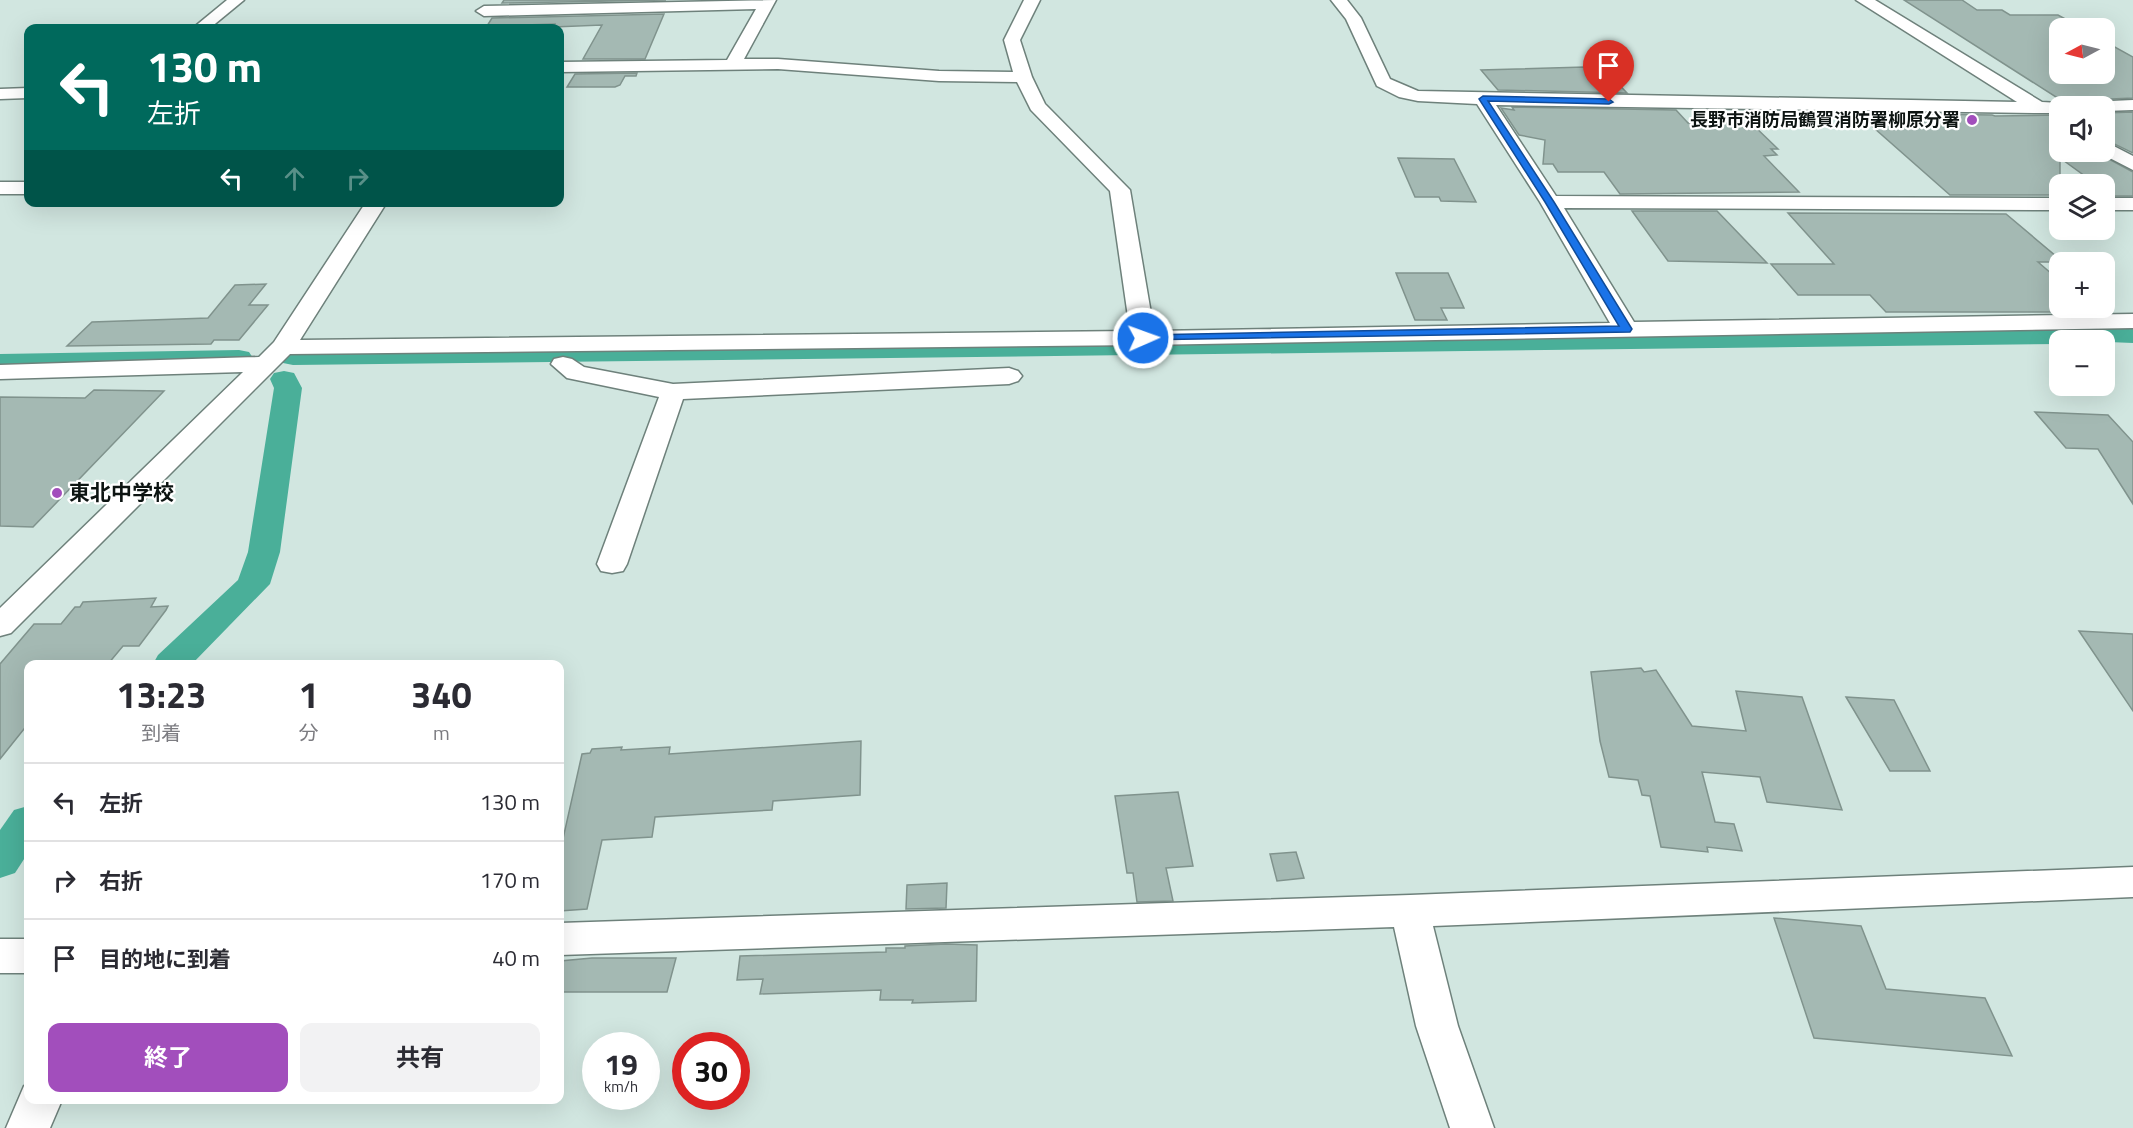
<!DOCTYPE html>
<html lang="ja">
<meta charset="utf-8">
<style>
:root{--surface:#fff;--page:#f2f2f3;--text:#2b2b33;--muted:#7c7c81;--line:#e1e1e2;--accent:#a24ebc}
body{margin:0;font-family:"Titillium Web","Noto Sans JP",sans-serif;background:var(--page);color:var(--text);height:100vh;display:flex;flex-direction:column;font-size:22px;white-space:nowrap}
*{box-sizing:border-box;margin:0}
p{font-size:20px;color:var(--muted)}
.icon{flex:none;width:33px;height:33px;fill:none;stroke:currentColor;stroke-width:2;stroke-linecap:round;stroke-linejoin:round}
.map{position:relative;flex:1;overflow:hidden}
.details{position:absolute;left:24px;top:660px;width:540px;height:444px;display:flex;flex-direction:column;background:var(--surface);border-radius:12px;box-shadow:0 6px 24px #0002}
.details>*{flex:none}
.hud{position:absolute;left:24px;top:24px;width:540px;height:183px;border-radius:12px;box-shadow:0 6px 24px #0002;background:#00695c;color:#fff;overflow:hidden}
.needle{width:39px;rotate:263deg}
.buttons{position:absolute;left:2049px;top:18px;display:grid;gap:12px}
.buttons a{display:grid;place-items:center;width:66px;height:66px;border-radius:12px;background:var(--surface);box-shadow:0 6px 24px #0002;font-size:30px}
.speed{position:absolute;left:582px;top:1032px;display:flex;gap:12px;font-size:30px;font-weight:700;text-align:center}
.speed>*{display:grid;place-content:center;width:78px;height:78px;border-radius:50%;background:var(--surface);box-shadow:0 6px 24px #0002;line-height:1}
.speed small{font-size:15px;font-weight:400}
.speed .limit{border:9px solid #d22;background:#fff;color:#111}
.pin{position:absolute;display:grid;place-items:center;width:51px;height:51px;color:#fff;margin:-62px -26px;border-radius:50% 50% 50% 0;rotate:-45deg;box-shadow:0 0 6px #0007}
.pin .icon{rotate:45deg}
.me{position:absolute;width:66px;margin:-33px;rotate:88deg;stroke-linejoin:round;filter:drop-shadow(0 0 4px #0008)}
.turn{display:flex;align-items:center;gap:21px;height:126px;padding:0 24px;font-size:27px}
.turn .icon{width:78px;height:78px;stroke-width:2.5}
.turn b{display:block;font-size:42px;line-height:51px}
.lanes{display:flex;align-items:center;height:57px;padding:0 24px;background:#0003;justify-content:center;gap:30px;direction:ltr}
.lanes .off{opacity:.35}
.eta{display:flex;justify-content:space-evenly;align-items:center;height:102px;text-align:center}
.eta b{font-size:36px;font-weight:700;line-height:42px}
.cta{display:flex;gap:12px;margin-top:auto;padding:12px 24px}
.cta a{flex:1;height:69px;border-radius:12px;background:var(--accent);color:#fff;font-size:24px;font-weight:700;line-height:69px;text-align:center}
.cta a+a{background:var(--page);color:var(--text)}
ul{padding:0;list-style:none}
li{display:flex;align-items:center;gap:18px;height:78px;padding:0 24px;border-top:2px solid var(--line)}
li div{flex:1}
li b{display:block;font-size:22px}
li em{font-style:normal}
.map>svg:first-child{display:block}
</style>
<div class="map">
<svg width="2133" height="1128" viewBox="0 0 2133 1128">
<rect width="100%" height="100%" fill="#d1e6e0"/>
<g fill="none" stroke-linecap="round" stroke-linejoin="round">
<!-- canal -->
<g fill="#4aaf99" fill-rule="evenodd">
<path d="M 2133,327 L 2133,343 L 2060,340 L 2060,344 L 293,365 L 283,363 L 280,357 L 283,351 L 293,349 Z"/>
<path d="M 239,350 L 249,352 L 253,358 L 249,364 L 239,366 L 0,370 L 0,354 Z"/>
<path d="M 284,371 L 294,373 L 302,388 L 280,552 L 270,584 L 192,664 L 153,664 L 158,655 L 238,580 L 248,552 L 274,388 L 270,379 L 274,373 Z"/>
<path d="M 28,806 L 28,853 L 15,873 L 0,878 L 0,830 L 14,810 Z"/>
</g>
</g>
<!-- building -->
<g fill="#a4b9b3" stroke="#80938d" stroke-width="1.5">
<path d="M 504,0 L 666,0 L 502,3 Z"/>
<path d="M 1904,0 L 1962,0 L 1977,10 L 2002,10 L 2010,15 L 2058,15 L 2082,28 L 2060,28 L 2060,74 L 2104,74 L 2104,41 L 2133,57 L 2133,98 L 2089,100 L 2084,106 L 2070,106 Z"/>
<path d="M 664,14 L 645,59 L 583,59 L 602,25 L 554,27 L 555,24 L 487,26 L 492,18 Z"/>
<path d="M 1585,67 L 1593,70 L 1598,75 L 1609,74 L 1627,93 L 1498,90 L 1481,70 Z"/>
<path d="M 637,73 L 636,76 L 625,76 L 620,85 L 615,87 L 567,87 L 575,74 Z"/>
<path d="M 1512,107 L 1676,110 L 1688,123 L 1751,123 L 1778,149 L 1771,149 L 1777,155 L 1764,156 L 1799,192 L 1620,194 L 1604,172 L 1558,172 L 1553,164 L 1543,164 L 1545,140 L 1519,135 L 1501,108 L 1514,110 Z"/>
<path d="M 2133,112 L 2133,153 L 2104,139 L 2104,113 Z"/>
<path d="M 1857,113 L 1992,115 L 1995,116 L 2060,115 L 2060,152 L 2096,152 L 2133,172 L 2133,196 L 2111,196 L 2104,191 L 2104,184 L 2096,184 L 2060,158 L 2060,195 L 1950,195 Z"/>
<path d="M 1398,158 L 1454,159 L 1476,202 L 1441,201 L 1439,197 L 1415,197 Z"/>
<path d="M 1632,211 L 1717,211 L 1767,263 L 1668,261 Z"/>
<path d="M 1788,213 L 2006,214 L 2063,262 L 2038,262 L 2060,281 L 2060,308 L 2090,308 L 2095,312 L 1886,312 L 1870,295 L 1798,295 L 1771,264 L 1834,264 Z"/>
<path d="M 1396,273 L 1448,273 L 1464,308 L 1441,308 L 1447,320 L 1415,320 Z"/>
<path d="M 266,284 L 249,305 L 268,305 L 239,340 L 214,340 L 211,344 L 67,346 L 92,322 L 208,318 L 235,285 Z"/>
<path d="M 94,390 L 164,391 L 33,527 L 0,526 L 0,397 L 85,398 Z"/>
<path d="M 2035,412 L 2108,415 L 2133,442 L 2133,504 L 2098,449 L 2066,448 Z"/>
<path d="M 156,598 L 151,607 L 168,606 L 166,610 L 139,646 L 123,646 L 108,664 L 28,664 L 28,724 L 0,759 L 0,664 L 34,624 L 61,624 L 75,607 L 80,607 L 83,602 Z"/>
<path d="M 2079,631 L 2133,634 L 2133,711 Z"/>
<path d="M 1641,668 L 1644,672 L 1656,670 L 1692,726 L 1746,731 L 1736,691 L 1802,697 L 1842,810 L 1767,802 L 1760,777 L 1702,772 L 1715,822 L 1734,824 L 1742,851 L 1707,847 L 1708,852 L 1661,847 L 1650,796 L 1642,795 L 1638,780 L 1609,777 L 1600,741 L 1591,672 Z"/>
<path d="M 1846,697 L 1894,700 L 1930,771 L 1890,771 Z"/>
<path d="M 861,741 L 860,795 L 773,801 L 772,810 L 655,817 L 652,837 L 602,840 L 587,909 L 560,911 L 560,852 L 582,754 L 590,753 L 592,749 L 622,747 L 621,750 L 670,747 L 669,754 Z"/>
<path d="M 1178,792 L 1193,866 L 1166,868 L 1173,901 L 1137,902 L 1133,873 L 1127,873 L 1115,796 Z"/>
<path d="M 1296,852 L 1304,878 L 1277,881 L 1270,854 Z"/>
<path d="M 947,883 L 946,908 L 906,909 L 907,885 Z"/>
<path d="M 1774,918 L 1861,926 L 1886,989 L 1985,998 L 2012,1056 L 1814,1038 Z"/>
<path d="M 946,944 L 977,945 L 976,1001 L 912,1003 L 913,1000 L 880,1000 L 881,990 L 760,994 L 763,979 L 737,980 L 740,956 L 886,952 L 886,948 L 905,948 L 905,946 Z"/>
<path d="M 592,958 L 676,958 L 667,992 L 560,992 L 560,961 Z"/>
</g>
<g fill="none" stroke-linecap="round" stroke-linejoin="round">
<!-- minor casing -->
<g stroke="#6e817b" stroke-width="3">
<g id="minor">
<path d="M 227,0 L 244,0 L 210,28 L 193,28 Z"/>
<path d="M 776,0 L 744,59 L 778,59 L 939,71 L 1013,72 L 1004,40 L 1024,0 L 1040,0 L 1020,40 L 1032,77 L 1045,104 L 1130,190 L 1154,331 L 1610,323 L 1540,202 L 1477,104 L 1418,101 L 1399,97 L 1377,86 L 1346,19 L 1331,0 L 1347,0 L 1361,18 L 1390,79 L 1418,91 L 2017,102 L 1856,0 L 1875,0 L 2042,102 L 2060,103 L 2068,106 L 2060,106 L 2060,113 L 2039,113 L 1496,105 L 1556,196 L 2060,198 L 2060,210 L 1564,208 L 1634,322 L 2133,314 L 2133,328 L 1143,345 L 290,354 L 11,633 L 0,636 L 0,608 L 243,372 L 0,379 L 0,365 L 259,357 L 274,342 L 366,202 L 387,202 L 300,340 L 1130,331 L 1110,191 L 1031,110 L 1017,82 L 939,81 L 778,69 L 560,72 L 560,62 L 727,60 L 756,9 L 484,16 L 476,11 L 484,6 Z"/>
<path d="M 28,88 L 28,98 L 0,99 L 0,89 Z"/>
<path d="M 2133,100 L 2133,110 L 2104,111 L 2104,106 L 2086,106 L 2089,102 Z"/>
<path d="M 2104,141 L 2133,156 L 2133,170 L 2098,152 L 2104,152 Z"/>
<rect x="0" y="182" width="28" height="12"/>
<rect x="2104" y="198" width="29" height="12"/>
<path d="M 563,357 L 572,359 L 584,367 L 673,384 L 1009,368 L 1018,371 L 1022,376 L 1018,381 L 1009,384 L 683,399 L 627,564 L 623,571 L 612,573 L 601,571 L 597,564 L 659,397 L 567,378 L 551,364 L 554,359 Z"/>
<path d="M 2133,867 L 2133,897 L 1433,926 L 1458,1026 L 1494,1128 L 1450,1128 L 1416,1026 L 1394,927 L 560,955 L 560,923 L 1410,895 Z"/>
<rect x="0" y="939" width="28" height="34"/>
<path d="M 28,1084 L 28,1100 L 62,1100 L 50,1128 L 6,1128 L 24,1086 Z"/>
</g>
</g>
<!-- minor -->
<use href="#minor" fill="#fff" fill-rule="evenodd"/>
</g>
<!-- route -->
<path fill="#1a73e8" stroke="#114b97" stroke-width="1.5" d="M 1483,96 L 1609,99 L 1613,102 L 1609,104 L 1488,101 L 1554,202 L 1632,329 L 1630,332 L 1139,340 L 1139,336 L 1143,335 L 1619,326 L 1545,202 L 1479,99 Z"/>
<!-- markers -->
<g fill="#a24ebc" stroke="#fff" stroke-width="2">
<circle cx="1972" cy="120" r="6"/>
<circle cx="57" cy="493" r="6"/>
</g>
<g text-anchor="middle" stroke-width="4.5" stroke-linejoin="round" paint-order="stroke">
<!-- far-poi labels -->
<g font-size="18" font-weight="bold" fill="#0d1412" stroke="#fff" text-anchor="end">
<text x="1960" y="126">長野市消防局鶴賀消防署柳原分署</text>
</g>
<!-- poi labels -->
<g font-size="21" font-weight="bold" fill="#0d1412" stroke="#fff" text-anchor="start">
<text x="69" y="500">東北中学校</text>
</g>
</g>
</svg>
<div class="buttons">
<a><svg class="needle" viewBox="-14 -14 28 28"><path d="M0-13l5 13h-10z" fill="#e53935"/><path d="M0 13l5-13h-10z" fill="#7c7c81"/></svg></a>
<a><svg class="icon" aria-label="sound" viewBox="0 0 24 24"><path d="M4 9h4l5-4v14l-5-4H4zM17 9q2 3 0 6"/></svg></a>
<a><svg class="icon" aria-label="layers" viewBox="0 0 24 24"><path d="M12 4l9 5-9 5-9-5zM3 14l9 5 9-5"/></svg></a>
<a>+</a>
<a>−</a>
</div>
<div class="speed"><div>19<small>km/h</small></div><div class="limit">30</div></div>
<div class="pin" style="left:1609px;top:102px;background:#d93025"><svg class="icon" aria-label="arrive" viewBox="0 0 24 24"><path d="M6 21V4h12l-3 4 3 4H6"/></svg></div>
<svg class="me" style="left:1143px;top:338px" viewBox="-20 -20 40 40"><circle r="17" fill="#1a73e8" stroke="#fff" stroke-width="3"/><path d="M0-11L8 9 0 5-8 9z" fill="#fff"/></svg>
<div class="hud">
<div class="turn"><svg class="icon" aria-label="left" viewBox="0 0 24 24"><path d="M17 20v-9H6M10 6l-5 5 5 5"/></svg><div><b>130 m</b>左折</div></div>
<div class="lanes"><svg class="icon" aria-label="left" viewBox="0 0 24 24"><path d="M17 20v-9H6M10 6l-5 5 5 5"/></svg><svg class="icon off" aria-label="ahead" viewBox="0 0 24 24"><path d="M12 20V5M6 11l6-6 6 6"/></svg><svg class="icon off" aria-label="right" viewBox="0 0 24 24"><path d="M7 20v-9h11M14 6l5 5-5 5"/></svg></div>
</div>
<section class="details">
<div class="eta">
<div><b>13:23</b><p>到着</p></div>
<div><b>1</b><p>分</p></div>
<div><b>340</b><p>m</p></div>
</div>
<ul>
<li><svg class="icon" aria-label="left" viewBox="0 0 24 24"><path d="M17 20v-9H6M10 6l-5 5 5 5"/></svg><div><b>左折</b></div><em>130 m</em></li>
<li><svg class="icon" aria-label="right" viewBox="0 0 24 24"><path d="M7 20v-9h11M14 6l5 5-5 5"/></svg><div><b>右折</b></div><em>170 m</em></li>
<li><svg class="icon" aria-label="arrive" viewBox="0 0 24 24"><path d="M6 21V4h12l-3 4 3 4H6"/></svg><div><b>目的地に到着</b></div><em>40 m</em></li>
</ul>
<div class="cta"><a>終了</a><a>共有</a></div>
</section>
</div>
